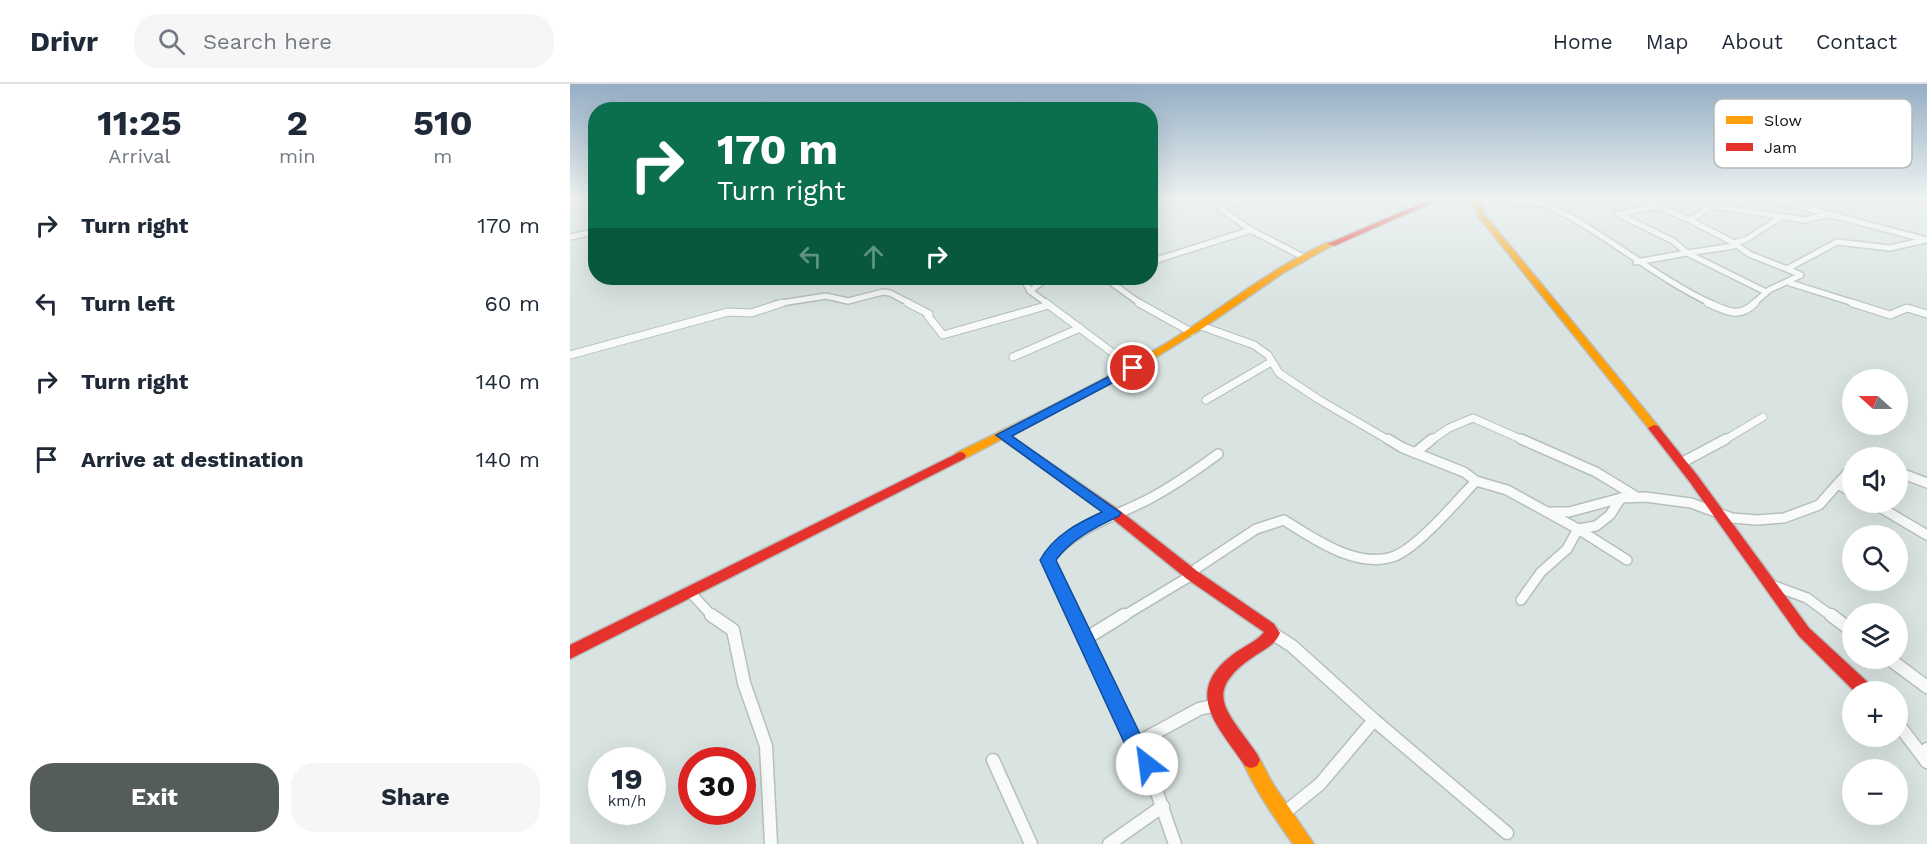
<!DOCTYPE html>
<meta charset="utf-8">
<style>
:root{--surface:#fff;--page:#f6f6f7;--text:#1f2937;--muted:#747a83;--line:#e0e1e3;--accent:#555d5c}
body{margin:0;font-family:"Work Sans",sans-serif;background:var(--page);color:var(--text);height:100vh;display:flex;flex-direction:column;font-size:22px;white-space:nowrap}
*{box-sizing:border-box;margin:0}
p{font-size:20px;color:var(--muted)}
.icon{flex:none;width:33px;height:33px;fill:none;stroke:currentColor;stroke-width:2;stroke-linecap:round;stroke-linejoin:round}
.map{position:relative;flex:1;overflow:hidden}
.details{display:flex;flex-direction:column;background:var(--surface);width:570px}
.details>*{flex:none}
.guide{position:absolute;left:18px;top:18px;width:570px;height:183px;border-radius:24px;box-shadow:0 6px 24px #0002;background:#0b6e4f;color:#fff;overflow:hidden}
.needle{width:39px;rotate:291deg}
.controls{position:absolute;left:1272px;top:285px;display:grid;gap:12px}
.controls a{display:grid;place-items:center;width:66px;height:66px;border-radius:50%;background:var(--surface);box-shadow:0 6px 24px #0002;font-size:30px}
.speed{position:absolute;left:18px;top:663px;display:flex;gap:12px;font-size:30px;font-weight:700;text-align:center}
.speed>*{display:grid;place-content:center;width:78px;height:78px;border-radius:50%;background:var(--surface);box-shadow:0 6px 24px #0002;line-height:1}
.speed small{font-size:15px;font-weight:400}
.speed .limit{border:9px solid #d22;background:#fff;color:#111}
.pin{position:absolute;display:grid;place-items:center;width:51px;height:51px;color:#fff;margin:-26px;border:3px solid #fff;border-radius:50%;box-shadow:0 2px 6px #0007}
.me{position:absolute;width:66px;margin:-33px;rotate:330deg;stroke-linejoin:round;filter:drop-shadow(0 0 4px #0008)}
.turn{display:flex;align-items:center;gap:21px;height:126px;padding:0 30px;font-size:27px}
.turn .icon{width:78px;height:78px;stroke-width:2.5}
.turn b{display:block;font-size:42px;line-height:51px}
.lanes{display:flex;align-items:center;height:57px;padding:0 30px;background:#0003;justify-content:center;gap:30px;direction:ltr}
.lanes .off{opacity:.35}
.eta{display:flex;justify-content:space-evenly;align-items:center;height:102px;text-align:center}
.eta b{font-size:36px;font-weight:700;line-height:42px}
.button{display:flex;gap:12px;margin-top:auto;padding:12px 30px}
.button a{flex:1;height:69px;border-radius:24px;background:var(--accent);color:#fff;font-size:24px;font-weight:700;line-height:69px;text-align:center}
.button a+a{background:var(--page);color:var(--text)}
ul{padding:0;list-style:none}
li{display:flex;align-items:center;gap:18px;height:78px;padding:0 30px}
li div{flex:1}
li b{display:block;font-size:22px}
li em{font-style:normal}
header{display:flex;align-items:center;gap:36px;box-sizing:border-box;height:84px;padding:0 30px;background:var(--surface);border-bottom:2px solid var(--line)}
header strong{font-size:28px}
nav{display:flex;gap:33px;margin-inline-start:auto;font-size:21px}
.search{width:420px;height:54px;background:var(--page);display:flex;align-items:center;gap:15px;box-sizing:border-box;padding:0 21px;border-radius:24px;color:var(--muted);font-size:22px}
main{display:flex;flex:1;min-height:0}
.map>svg:first-child{display:block}
</style>
<header>
<strong>Drivr</strong>
<div class="search"><svg class="icon" aria-label="search" viewBox="0 0 24 24"><circle cx="10" cy="10" r="6"/><path d="M15 15l6 6"/></svg>Search here</div>
<nav><a>Home</a><a>Map</a><a>About</a><a>Contact</a></nav>
</header>
<main>
<section class="details">
<div class="eta">
<div><b>11:25</b><p>Arrival</p></div>
<div><b>2</b><p>min</p></div>
<div><b>510</b><p>m</p></div>
</div>
<ul>
<li><svg class="icon" aria-label="right" viewBox="0 0 24 24"><path d="M7 20v-9h11M14 6l5 5-5 5"/></svg><div><b>Turn right</b></div><em>170 m</em></li>
<li><svg class="icon" aria-label="left" viewBox="0 0 24 24"><path d="M17 20v-9H6M10 6l-5 5 5 5"/></svg><div><b>Turn left</b></div><em>60 m</em></li>
<li><svg class="icon" aria-label="right" viewBox="0 0 24 24"><path d="M7 20v-9h11M14 6l5 5-5 5"/></svg><div><b>Turn right</b></div><em>140 m</em></li>
<li><svg class="icon" aria-label="arrive" viewBox="0 0 24 24"><path d="M6 21V4h12l-3 4 3 4H6"/></svg><div><b>Arrive at destination</b></div><em>140 m</em></li>
</ul>
<div class="button"><a>Exit</a><a>Share</a></div>
</section>
<div class="map">
<svg width="1357" height="760" viewBox="0 0 1357 760">
<rect width="100%" height="100%" fill="#d9e4e2"/>
<g fill="none" stroke-linecap="round" stroke-linejoin="round">
<!-- street-far3 casing -->
<g stroke="#b6bfbd" stroke-width="8">
<g id="street-far3">
<path d="M 663,114 L 651,125 L 681,146 L 733,173"/>
<path d="M 827,114 L 845,125"/>
<path d="M 929,114 C 945,121 962,115 979,122 C 1036,149 1084,193 1142,220"/>
<path d="M 1068,114 L 1120,136 L 1142,122 L 1235,136 L 1255,131 L 1267,132"/>
<path d="M 1198,114 L 1357,156"/>
<path d="M 658,120 L 689,114"/>
<path d="M 1120,136 L 1164,159 L 1177,155 L 1211,133"/>
<path d="M 0,153 L 26,147"/>
<path d="M 580,178 L 681,146"/>
<path d="M 1066,178 L 1117,169 L 1103,157 L 1048,130 L 1088,122"/>
<path d="M 453,194 L 460,207 L 478,220"/>
<path d="M 535,194 L 571,220"/>
<path d="M 1220,199 L 1287,220"/>
<path d="M 460,207 L 477,194"/>
<path d="M 1196,208 L 1117,169 L 1164,162 L 1164,159 L 1179,170 L 1217,185 L 1267,158 L 1320,164 L 1355,156"/>
<path d="M 205,220 L 256,212 L 278,217 L 313,208 L 320,209 L 341,220"/>
<path d="M 1183,220 L 1199,206 L 1231,191 L 1217,185"/>
</g>
</g>
<!-- street-far2 casing -->
<g stroke="#b6bfbd" stroke-width="9">
<g id="street-far2">
<path d="M 338,219 L 359,230"/>
<path d="M 476,219 L 563,284"/>
<path d="M 569,219 L 621,248"/>
<path d="M 1138,219 C 1157,227 1169,235 1185,219"/>
<path d="M 1282,219 L 1320,231 L 1337,224 L 1357,230"/>
<path d="M 358,232 L 373,251 L 479,221"/>
<path d="M 631,242 L 684,261 L 698,271 L 709,289 L 748,315 L 820,357"/>
<path d="M 0,271 L 158,228 L 181,229 L 212,219"/>
<path d="M 443,273 L 510,244"/>
<path d="M 636,316 L 701,278"/>
<path d="M 860,357 L 879,344 L 903,334 L 955,357"/>
<path d="M 1153,357 L 1193,333"/>
</g>
</g>
<!-- street-far1 casing -->
<g stroke="#b6bfbd" stroke-width="12">
<g id="street-far1">
<path d="M 818,355 L 833,364 L 894,388 L 906,397 L 937,406 L 1008,445 L 1026,442 L 1040,431 L 1051,414"/>
<path d="M 951,355 L 1026,388 L 1067,413"/>
<path d="M 845,369 L 862,355"/>
<path d="M 1111,379 L 1156,355"/>
<path d="M 1328,388 L 1357,399"/>
<path d="M 1268,400 L 1282,408"/>
<path d="M 1301,418 L 1357,451"/>
<path d="M 981,428 L 999,428 L 1051,414 L 1075,413 L 1121,419 L 1162,434 L 1187,436 L 1214,434 L 1249,421 L 1282,384"/>
<path d="M 1199,500 L 1237,514 L 1263,533"/>
<path d="M 120,508 L 143,533"/>
<path d="M 951,516 L 971,488 L 997,465 L 1008,445 L 1057,476"/>
<path d="M 505,533 L 478,476 C 505,444 541,434 577,416 C 602,403 625,387 648,370"/>
<path d="M 552,533 L 622,491 L 627,484 L 686,445 L 714,436 C 744,455 788,486 825,472 C 849,462 887,417 906,397"/>
</g>
</g>
<!-- street casing -->
<g stroke="#b6bfbd" stroke-width="15">
<g id="street">
<path d="M 141,531 L 163,546 L 174,599 L 196,662 L 201,760"/>
<path d="M 504,531 L 565,660 L 577,680 L 605,760"/>
<path d="M 1261,531 L 1282,547"/>
<path d="M 702,549 L 722,562 L 804,636 L 937,749"/>
<path d="M 515,555 L 554,531"/>
<path d="M 1318,574 L 1357,603"/>
<path d="M 1328,640 L 1357,678"/>
<path d="M 565,660 L 629,625 L 646,621"/>
<path d="M 423,676 L 461,760"/>
<path d="M 1356,677 L 1357,665"/>
<path d="M 713,730 L 750,700 L 804,636"/>
<path d="M 539,760 L 593,722"/>
</g>
</g>
<!-- slow casing -->
<g stroke="#b6bfbd" stroke-width="3">
<g id="slow">
<path d="M 902,114 L 908,114 L 914,130 L 1088,342 L 1090,344 L 1088,346 L 1080,346 L 908,132 Z"/>
<path d="M 758,158 L 765,160 L 713,189 L 633,244 L 575,280 L 394,375 L 390,376 L 384,372 L 386,369 C 458,334 531,299 600,257 C 653,224 701,184 758,158 Z"/>
<path d="M 681,668 L 687,670 L 703,700 L 744,760 L 723,760 C 704,733 685,706 672,676 L 675,670 Z"/>
</g>
</g>
<!-- jam casing -->
<g stroke="#b6bfbd" stroke-width="3">
<g id="jam">
<path d="M 864,114 L 873,114 L 764,162 L 757,160 Z"/>
<path d="M 1084,341 L 1088,342 L 1127,391 L 1239,544 L 1303,603 L 1305,608 L 1285,608 L 1229,552 L 1119,397 L 1078,344 Z"/>
<path d="M 433,347 L 549,426 L 627,487 L 704,540 L 710,549 C 705,561 696,564 686,571 C 629,609 658,627 687,670 L 690,676 L 687,682 L 681,684 L 675,682 C 650,644 612,610 661,572 C 670,564 688,557 694,548 L 617,495 L 539,432 L 429,353 L 427,351 Z"/>
<path d="M 390,368 L 394,369 L 396,372 L 394,375 L 0,575 L 0,561 Z"/>
</g>
</g>
<!-- street-far3 -->
<use href="#street-far3" stroke="#f9fbfb" stroke-width="5"/>
<!-- street-far2 -->
<use href="#street-far2" stroke="#f9fbfb" stroke-width="7"/>
<!-- street-far1 -->
<use href="#street-far1" stroke="#f9fbfb" stroke-width="9"/>
<!-- street -->
<use href="#street" stroke="#f9fbfb" stroke-width="12"/>
<!-- slow -->
<use href="#slow" fill="#ff9f0a" fill-rule="evenodd"/>
<!-- jam -->
<use href="#jam" fill="#e5322d" fill-rule="evenodd"/>
</g>
<!-- sky -->
<linearGradient id="sky" x2="0" y2="1"><stop stop-color="#95aec5"/><stop offset="0.52" stop-color="#eef3f2"/><stop offset="1" stop-color="#eef3f2" stop-opacity="0"/></linearGradient>
<rect width="1357" height="220" fill="url(#sky)"/>
<!-- route -->
<path fill="#1a73e8" stroke="#114b97" stroke-width="1.5" d="M 563,280 L 569,284 L 567,286 L 442,352 L 551,429 L 549,432 C 525,444 502,454 486,476 L 572,654 L 587,680 L 584,687 L 577,690 L 570,687 L 558,667 L 470,476 C 484,451 508,439 532,428 L 426,351 Z"/>
<!-- legend -->
<rect x="1144" y="15" width="198" height="69" rx="9" fill="#fff" stroke="#b7b9b8" stroke-width="1.5"/>
<rect x="1156" y="32" width="27" height="8" fill="#ff9f0a"/>
<rect x="1156" y="59" width="27" height="8" fill="#e5322d"/>
<g font-size="16" fill="#0e1514">
<text x="1194" y="42">Slow</text>
<text x="1194" y="69">Jam</text>
</g>
</svg>
<div class="controls">
<a><svg class="needle" viewBox="-14 -14 28 28"><path d="M0-13l5 13h-10z" fill="#e53935"/><path d="M0 13l5-13h-10z" fill="#747a83"/></svg></a>
<a><svg class="icon" aria-label="sound" viewBox="0 0 24 24"><path d="M4 9h4l5-4v14l-5-4H4zM17 9q2 3 0 6"/></svg></a>
<a><svg class="icon" aria-label="search" viewBox="0 0 24 24"><circle cx="10" cy="10" r="6"/><path d="M15 15l6 6"/></svg></a>
<a><svg class="icon" aria-label="layers" viewBox="0 0 24 24"><path d="M12 4l9 5-9 5-9-5zM3 14l9 5 9-5"/></svg></a>
<a>+</a>
<a>−</a>
</div>
<div class="speed"><div>19<small>km/h</small></div><div class="limit">30</div></div>
<div class="pin" style="left:563px;top:284px;background:#d93025"><svg class="icon" aria-label="arrive" viewBox="0 0 24 24"><path d="M6 21V4h12l-3 4 3 4H6"/></svg></div>
<svg class="me" style="left:577px;top:680px" viewBox="-20 -20 40 40"><circle r="19" fill="#fff"/><path d="M0-13L10 11 0 6-10 11z" fill="#1a73e8"/></svg>
<div class="guide">
<div class="turn"><svg class="icon" aria-label="right" viewBox="0 0 24 24"><path d="M7 20v-9h11M14 6l5 5-5 5"/></svg><div><b>170 m</b>Turn right</div></div>
<div class="lanes"><svg class="icon off" aria-label="left" viewBox="0 0 24 24"><path d="M17 20v-9H6M10 6l-5 5 5 5"/></svg><svg class="icon off" aria-label="ahead" viewBox="0 0 24 24"><path d="M12 20V5M6 11l6-6 6 6"/></svg><svg class="icon" aria-label="right" viewBox="0 0 24 24"><path d="M7 20v-9h11M14 6l5 5-5 5"/></svg></div>
</div>
</div>
</main>
